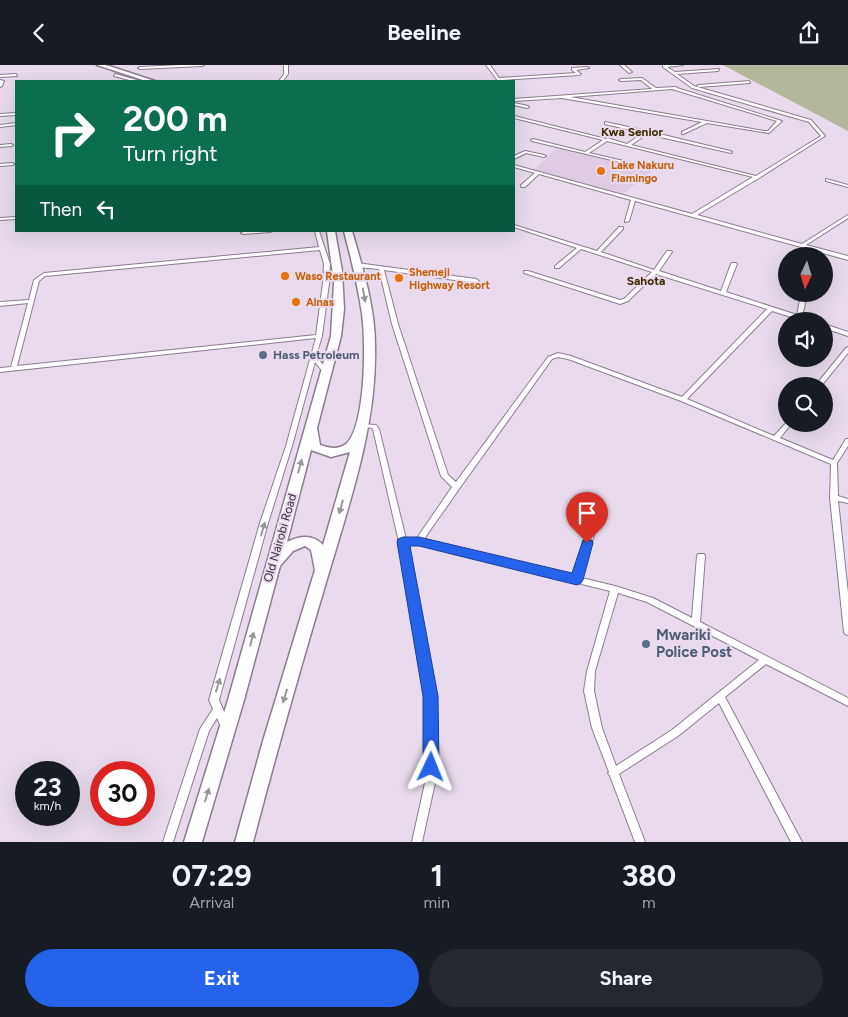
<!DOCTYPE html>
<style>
:root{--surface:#171b24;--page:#242831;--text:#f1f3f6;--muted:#9ea1a6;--accent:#2563eb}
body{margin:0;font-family:Figtree,sans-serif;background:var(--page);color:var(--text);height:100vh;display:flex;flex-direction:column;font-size:19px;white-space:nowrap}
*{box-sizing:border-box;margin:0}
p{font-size:16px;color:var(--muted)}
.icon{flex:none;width:28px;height:28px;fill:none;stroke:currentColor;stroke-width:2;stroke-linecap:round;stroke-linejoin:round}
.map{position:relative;height:777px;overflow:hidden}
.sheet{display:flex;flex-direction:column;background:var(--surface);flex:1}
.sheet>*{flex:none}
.banner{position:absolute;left:15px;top:15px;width:500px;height:152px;border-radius:0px;box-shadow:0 5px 20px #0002;background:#0b6e4f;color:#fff;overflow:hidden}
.needle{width:32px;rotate:184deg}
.tools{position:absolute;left:778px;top:182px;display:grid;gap:10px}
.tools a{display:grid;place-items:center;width:55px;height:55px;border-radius:50%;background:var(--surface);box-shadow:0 5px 20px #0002;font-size:25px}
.speed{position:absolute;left:15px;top:696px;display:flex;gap:10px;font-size:25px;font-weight:700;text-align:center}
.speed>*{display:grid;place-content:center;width:65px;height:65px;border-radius:50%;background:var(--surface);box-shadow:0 5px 20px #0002;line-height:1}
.speed small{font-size:12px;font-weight:400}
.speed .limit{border:8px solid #d22;background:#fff;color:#111}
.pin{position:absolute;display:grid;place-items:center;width:42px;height:42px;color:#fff;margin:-51px -21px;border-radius:50% 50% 50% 0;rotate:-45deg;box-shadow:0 0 5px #0007}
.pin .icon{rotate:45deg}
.me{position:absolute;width:55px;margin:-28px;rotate:2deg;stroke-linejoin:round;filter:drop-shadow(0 0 4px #0008)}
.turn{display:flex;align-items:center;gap:18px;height:105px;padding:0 25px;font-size:22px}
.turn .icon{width:65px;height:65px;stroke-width:2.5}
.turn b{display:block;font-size:35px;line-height:42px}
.then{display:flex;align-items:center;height:48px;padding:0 25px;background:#0003;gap:10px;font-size:19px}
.eta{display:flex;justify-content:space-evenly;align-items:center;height:85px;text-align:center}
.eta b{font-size:30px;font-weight:700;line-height:35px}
.cta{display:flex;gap:10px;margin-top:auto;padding:10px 25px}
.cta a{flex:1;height:58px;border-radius:30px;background:var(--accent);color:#fff;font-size:20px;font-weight:700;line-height:58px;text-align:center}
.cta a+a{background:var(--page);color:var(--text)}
header{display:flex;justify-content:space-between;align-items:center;height:65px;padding:0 25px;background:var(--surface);font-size:22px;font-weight:700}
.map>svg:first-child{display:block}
</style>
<header><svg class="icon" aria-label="back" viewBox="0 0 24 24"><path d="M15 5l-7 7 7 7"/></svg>Beeline<svg class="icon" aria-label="share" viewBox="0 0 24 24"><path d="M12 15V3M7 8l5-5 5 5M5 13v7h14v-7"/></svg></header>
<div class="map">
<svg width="848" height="777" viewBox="0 0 848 777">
<rect width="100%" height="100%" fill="#e9dbed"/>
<!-- built -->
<path fill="#decbe3" d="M 557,82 L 653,105 L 623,129 L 532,105 L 540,100 Z"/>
<!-- green -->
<path fill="#b4b79c" d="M 723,0 L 848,0 L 848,66 Z"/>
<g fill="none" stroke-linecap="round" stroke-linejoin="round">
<!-- street casing -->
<g stroke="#8a7d8e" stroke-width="2">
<g id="street">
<path d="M 181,0 L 204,0 L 202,1 L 140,4 L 138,3 L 140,2 Z"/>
<path d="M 486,0 L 490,0 L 499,13 L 576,8 L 572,5 L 572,3 L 587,2 L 589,3 L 576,5 L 581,9 L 579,10 L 501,15 L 502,16 L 498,16 Z"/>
<path d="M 620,0 L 624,0 L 632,7 L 629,8 Z"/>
<path d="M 663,0 L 683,0 L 667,2 L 675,7 L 719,4 L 718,6 L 677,9 L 694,21 L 811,55 L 825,71 L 759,113 L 697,150 L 802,179 L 848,150 L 848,153 L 806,180 L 848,191 L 848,195 L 635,136 L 629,156 L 625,157 L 625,156 L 631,135 L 539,109 L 525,122 L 521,122 L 521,120 L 535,108 L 514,102 L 514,100 L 692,149 L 753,112 L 607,76 L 589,88 L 645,101 L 645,103 L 532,76 L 531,75 L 533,74 L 585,87 L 603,75 L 514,53 L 514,51 L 606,74 L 608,73 L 610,74 L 627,79 L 643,68 L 605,59 L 605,57 L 647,66 L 730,86 L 732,87 L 731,88 L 647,69 L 631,80 L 756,111 L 821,71 L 809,57 L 692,23 L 663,2 Z"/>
<path d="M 16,9 L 17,11 L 0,12 L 0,10 Z"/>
<path d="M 115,9 L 137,15 L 138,16 L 133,16 L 114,11 Z"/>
<path d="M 642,13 L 656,23 L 676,22 L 677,23 L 782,56 L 769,68 L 707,58 L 683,69 L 682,69 L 682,67 L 702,57 L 562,33 L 514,36 L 514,34 L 652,24 L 641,15 L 621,16 L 619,15 L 621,14 ZM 672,24 L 777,56 L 768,66 L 764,66 L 570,32 Z"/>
<path d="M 0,15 L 4,16 L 2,21 L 0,22 Z"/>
<path d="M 749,16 L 750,18 L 699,22 L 697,21 L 699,20 Z"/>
<path d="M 514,38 L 528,41 L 529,42 L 527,43 L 514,40 Z"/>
<path d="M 16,48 L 16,50 L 0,51 L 0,49 Z"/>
<path d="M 16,58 L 16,60 L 0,62 L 0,60 Z"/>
<path d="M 11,79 L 13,80 L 12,81 L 0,82 L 0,80 Z"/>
<path d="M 525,86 L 544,90 L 546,91 L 544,92 L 526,88 L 514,94 L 514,91 Z"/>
<path d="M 12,98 L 14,99 L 13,100 L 0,101 L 0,99 Z"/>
<path d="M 826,114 L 848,120 L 848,122 L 826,116 Z"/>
<path d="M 16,152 L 16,154 L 0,155 L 0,153 Z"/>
<path d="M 514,160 L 597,186 L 619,162 L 623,162 L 623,164 L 601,187 L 654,205 L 667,186 L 671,186 L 672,187 L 659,206 L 721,226 L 731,199 L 732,198 L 736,198 L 737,199 L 726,227 L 797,250 L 801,229 L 807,229 L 802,252 L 811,255 L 812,256 L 804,256 L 772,246 L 687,334 L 774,371 L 786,358 L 786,359 L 791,359 L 780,373 L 833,395 L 846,374 L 848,374 L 848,381 L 837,398 L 838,431 L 848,434 L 848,438 L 838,436 L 848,528 L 848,570 L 845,569 L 844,567 L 830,433 L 831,399 L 681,336 L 568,294 L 558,292 L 552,294 L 459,424 L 424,474 L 574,511 L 594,441 L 595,439 L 601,439 L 602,441 L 582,513 L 615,521 L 653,533 L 692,553 L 697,491 L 698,489 L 704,489 L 705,491 L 700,557 L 848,633 L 848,641 L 766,599 L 725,632 L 802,777 L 791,777 L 719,638 L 678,671 L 619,709 L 645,777 L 635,777 L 610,711 L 608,708 L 609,707 L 592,663 L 584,626 L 587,606 L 610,526 L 419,479 L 407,479 L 435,631 L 437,668 L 435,718 L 422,777 L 412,777 L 425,718 L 427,668 L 425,631 L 399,477 L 373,364 L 372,363 L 360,361 L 359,360 L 360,359 L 376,360 L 379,364 L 406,474 L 417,473 L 452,422 L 441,411 L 392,259 L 379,204 L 357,202 L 354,200 L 357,198 L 476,214 L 479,216 L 476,218 L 384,205 L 398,259 L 448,410 L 456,417 L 548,292 L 558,288 L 571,291 L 682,332 L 767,244 L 656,209 L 628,236 L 620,239 L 524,208 L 524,206 L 528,206 L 620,235 L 624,234 L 652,207 L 581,184 L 559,203 L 555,203 L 555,201 L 577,183 L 514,162 ZM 618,528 L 647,537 L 759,595 L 672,665 L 616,701 L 602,663 L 594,626 L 595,606 Z"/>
<path d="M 247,166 L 272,166 L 270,167 L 243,169 L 241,168 Z"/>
<path d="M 315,166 L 319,166 L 330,199 L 329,218 L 322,271 L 316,291 L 328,306 L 325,308 L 323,307 L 315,297 L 292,381 L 268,458 L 219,635 L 231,663 L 229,666 L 226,667 L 223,666 L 217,653 L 209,666 L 173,777 L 163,777 L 200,664 L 213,644 L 209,635 L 260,458 L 286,381 L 316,273 L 0,307 L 0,303 L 11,302 L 28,238 L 0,241 L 0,237 L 29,235 L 34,215 L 44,208 L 319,182 ZM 320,185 L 324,199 L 323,218 L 316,270 L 17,301 L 39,216 L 45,211 Z"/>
<path d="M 824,259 L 848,267 L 848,271 L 824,263 Z"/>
<path d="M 848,282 L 848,288 L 821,321 L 815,321 L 846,283 Z"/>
</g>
</g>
<!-- secondary casing -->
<g stroke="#8a7d8e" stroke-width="2">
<path id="secondary" d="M 284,0 L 288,0 L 288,9 L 283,16 L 279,16 L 284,9 Z"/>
</g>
<!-- highway casing -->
<g stroke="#8a7d8e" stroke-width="3">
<g id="highway">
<path d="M 97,0 L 106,0 L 155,16 L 146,16 Z"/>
<path d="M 327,166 L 335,166 L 342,206 L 344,244 L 341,271 L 317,363 L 320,380 C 329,383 338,385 346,379 C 366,361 366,275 362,249 C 358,221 351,193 344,166 L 352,166 C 363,204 375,242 375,281 C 377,361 349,439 327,514 C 301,601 276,689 253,777 L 235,777 L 263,676 L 315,505 L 311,485 L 305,481 L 293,486 L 280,501 L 244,635 L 202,777 L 184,777 L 228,635 L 331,271 L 334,218 ZM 311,385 L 331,392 L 350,387 L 323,480 C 313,469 299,471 287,477 Z"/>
</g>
</g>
<!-- street -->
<use href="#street" fill="#fff" fill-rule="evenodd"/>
<!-- secondary -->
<use href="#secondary" fill="#fff" fill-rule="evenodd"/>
<!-- highway -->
<use href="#highway" fill="#fff" fill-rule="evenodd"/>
</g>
<!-- one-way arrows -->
<defs><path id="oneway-solid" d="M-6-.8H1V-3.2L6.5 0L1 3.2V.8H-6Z" transform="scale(1.25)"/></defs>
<g fill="#9a979a">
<use href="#oneway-solid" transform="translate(364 230) rotate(80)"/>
<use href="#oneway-solid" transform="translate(300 401) rotate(-74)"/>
<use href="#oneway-solid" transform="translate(341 442) rotate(105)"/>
<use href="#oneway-solid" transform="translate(263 464) rotate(-74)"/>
<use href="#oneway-solid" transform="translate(252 574) rotate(-75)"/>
<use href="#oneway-solid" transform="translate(218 620) rotate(-73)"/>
<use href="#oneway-solid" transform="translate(285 631) rotate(107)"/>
<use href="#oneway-solid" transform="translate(207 730) rotate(-73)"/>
</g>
<!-- route -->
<path fill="#2563eb" stroke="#184099" d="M 403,472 L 419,472 L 572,508 L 583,475 L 592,475 L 593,478 L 583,515 L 581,518 L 577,520 L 419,481 L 410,481 L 438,631 L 439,702 L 437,707 L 431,709 L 425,707 L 423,702 L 423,631 L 397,477 L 398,474 Z"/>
<!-- markers -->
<g fill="#e8710a" stroke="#e9dbed" stroke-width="2">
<circle cx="601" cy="106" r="5"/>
<circle cx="285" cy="211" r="5"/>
<circle cx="399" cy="213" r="5"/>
<circle cx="296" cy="237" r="5"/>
</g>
<g fill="#5c6f8a" stroke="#e9dbed" stroke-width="2">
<circle cx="263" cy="290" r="5"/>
<circle cx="646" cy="579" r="5"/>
</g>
<g text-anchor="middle" stroke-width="4" stroke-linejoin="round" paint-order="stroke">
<!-- far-food labels -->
<g font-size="11" font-weight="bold" fill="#c56008" stroke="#e9dbed" text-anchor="start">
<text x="611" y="104">Lake Nakuru<tspan x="611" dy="13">Flamingo</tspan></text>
<text x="409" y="211">Shemeji<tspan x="409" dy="13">Highway Resort</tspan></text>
<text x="295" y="215">Waso Restaurant</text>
<text x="306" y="241">Alnas</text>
</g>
<!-- far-quarter labels -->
<g font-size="12" font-weight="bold" fill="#3c2a01" stroke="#e9dbed">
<text x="632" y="71">Kwa Senior</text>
<text x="646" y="220">Sahota</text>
</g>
<!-- service labels -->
<g font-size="12" font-weight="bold" fill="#4e5e75" stroke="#e9dbed" text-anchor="start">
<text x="273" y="294">Hass Petroleum</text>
</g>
<!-- street labels -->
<g font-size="12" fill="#352f36" stroke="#e9dbed">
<text transform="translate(280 473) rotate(-74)" y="4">Old Nairobi Road</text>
</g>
<!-- near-service labels -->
<g font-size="15" font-weight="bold" fill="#4e5e75" stroke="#e9dbed" text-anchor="start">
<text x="656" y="575">Mwariki<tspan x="656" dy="17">Police Post</tspan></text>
</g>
</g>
</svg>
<div class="tools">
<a><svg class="needle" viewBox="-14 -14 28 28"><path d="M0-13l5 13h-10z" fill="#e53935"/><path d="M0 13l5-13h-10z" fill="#9ea1a6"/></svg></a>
<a><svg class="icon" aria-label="sound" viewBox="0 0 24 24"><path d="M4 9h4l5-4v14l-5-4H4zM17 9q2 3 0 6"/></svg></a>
<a><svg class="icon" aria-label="search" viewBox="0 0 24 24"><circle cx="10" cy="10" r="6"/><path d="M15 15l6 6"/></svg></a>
</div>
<div class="speed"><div>23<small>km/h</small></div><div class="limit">30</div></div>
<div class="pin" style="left:587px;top:478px;background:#d93025"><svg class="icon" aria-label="arrive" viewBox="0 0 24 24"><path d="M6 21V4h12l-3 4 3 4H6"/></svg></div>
<svg class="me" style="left:431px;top:702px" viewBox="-20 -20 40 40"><path d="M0-17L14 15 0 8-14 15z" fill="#2563eb" stroke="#fff" stroke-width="4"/></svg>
<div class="banner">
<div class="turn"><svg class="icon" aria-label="right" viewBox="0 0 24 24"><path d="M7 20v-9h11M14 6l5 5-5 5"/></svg><div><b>200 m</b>Turn right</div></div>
<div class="then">Then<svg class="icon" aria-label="left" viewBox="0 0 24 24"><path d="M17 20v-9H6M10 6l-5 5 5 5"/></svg></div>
</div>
</div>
<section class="sheet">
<div class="eta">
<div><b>07:29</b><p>Arrival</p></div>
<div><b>1</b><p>min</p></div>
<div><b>380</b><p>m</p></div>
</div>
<div class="cta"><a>Exit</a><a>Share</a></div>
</section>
